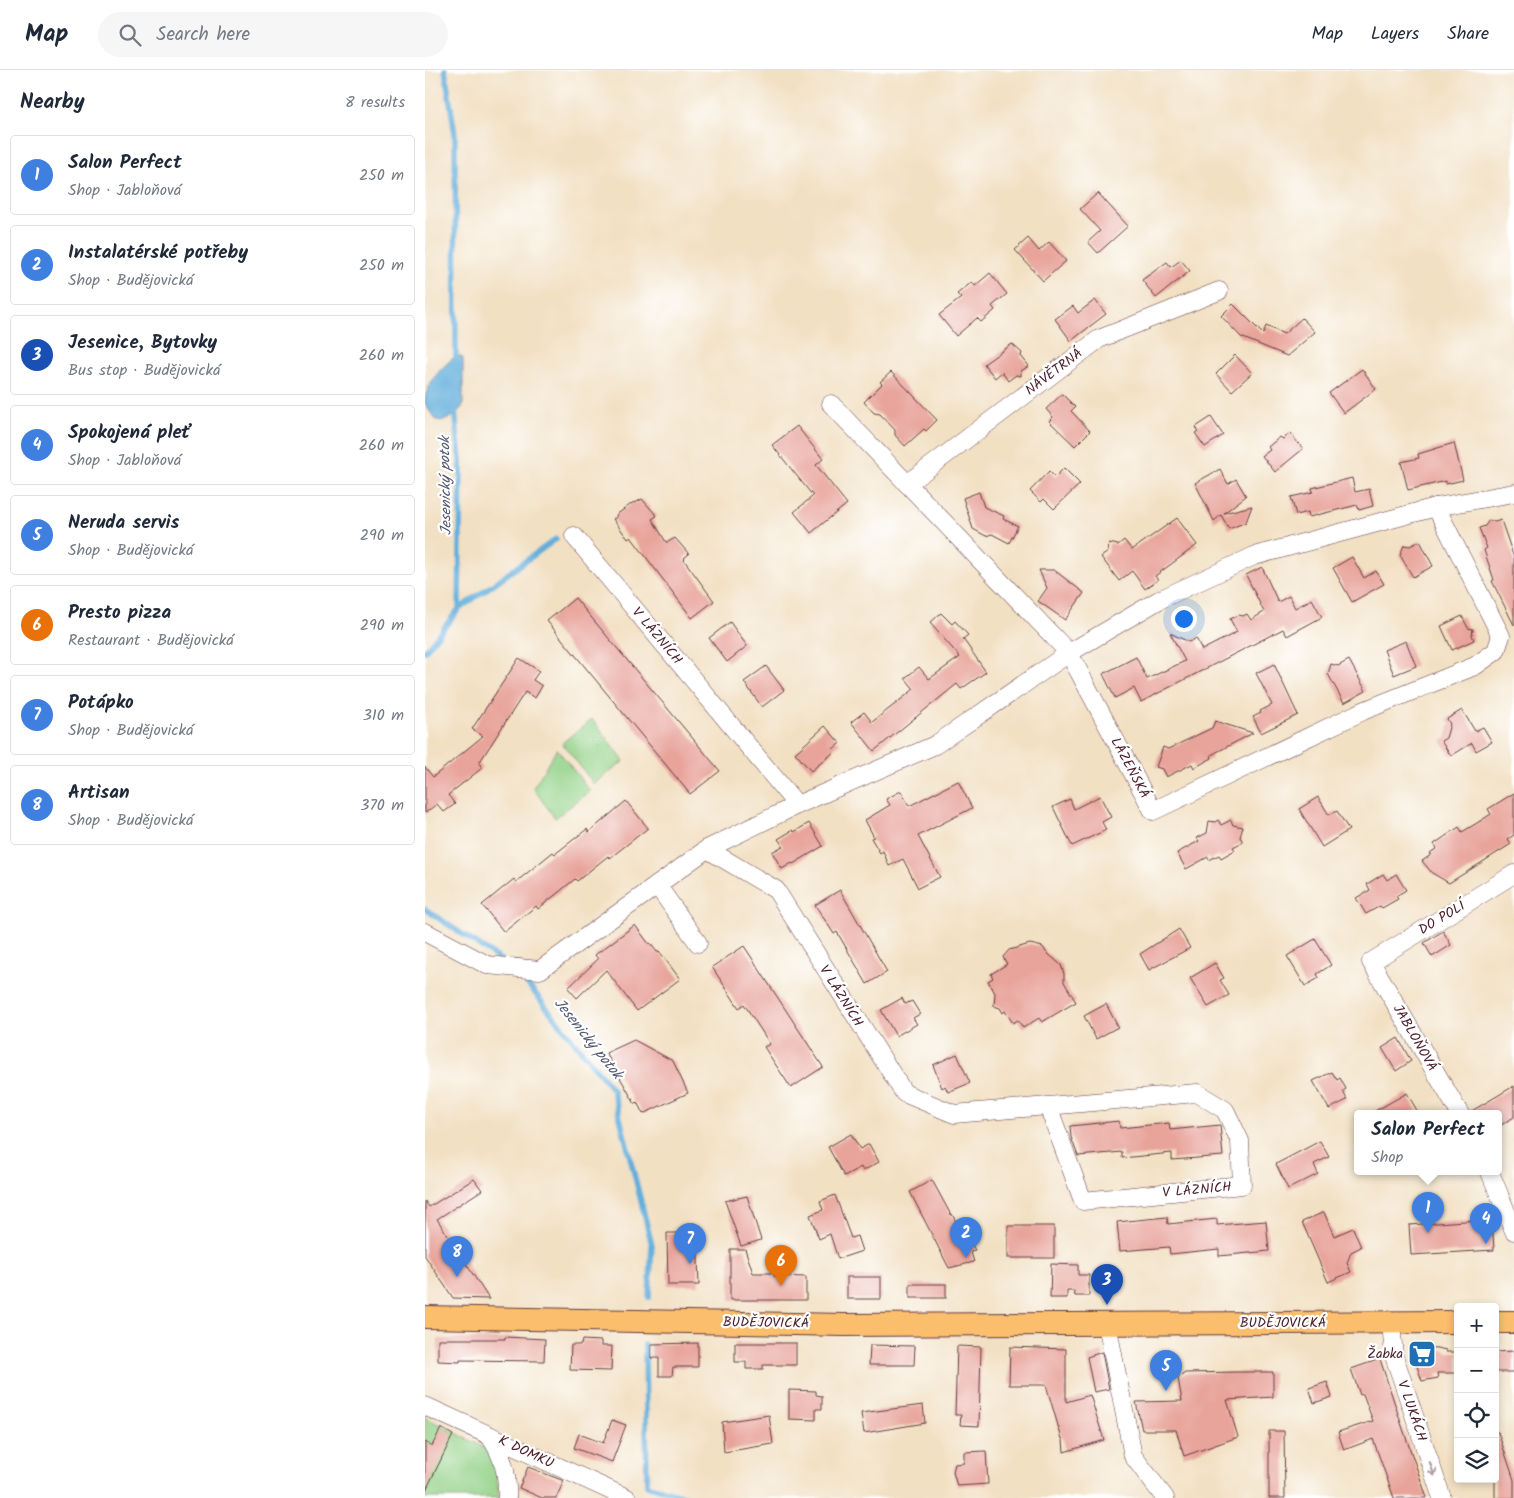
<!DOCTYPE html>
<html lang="en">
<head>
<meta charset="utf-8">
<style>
  body { margin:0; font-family:Kalam,sans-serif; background:#f6f6f7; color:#1f2937 }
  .controls { position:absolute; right:15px; bottom:15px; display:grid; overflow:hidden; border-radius:5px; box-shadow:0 2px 8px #0003 }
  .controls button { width:45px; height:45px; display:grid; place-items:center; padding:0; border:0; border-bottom:1px solid #e0e1e3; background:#fff; color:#1f2937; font:25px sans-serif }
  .you { position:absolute; left:758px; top:548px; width:18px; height:18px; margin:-12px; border:4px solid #fff; border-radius:50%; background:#1a73e8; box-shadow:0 0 0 8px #1a73e833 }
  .badge { display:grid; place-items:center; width:32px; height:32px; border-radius:50%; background:#0f766e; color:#fff; font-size:16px; font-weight:700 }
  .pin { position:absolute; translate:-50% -41px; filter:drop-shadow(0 1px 2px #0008) }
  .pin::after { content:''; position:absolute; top:26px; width:18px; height:15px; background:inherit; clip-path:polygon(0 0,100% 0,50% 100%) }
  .popup { position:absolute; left:929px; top:1040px; width:148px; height:65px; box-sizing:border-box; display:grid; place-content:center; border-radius:5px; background:#fff; filter:drop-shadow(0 1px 4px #0005); font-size:16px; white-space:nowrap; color:#747a83 }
  .popup b { font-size:19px; color:#1f2937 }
  .popup::after { content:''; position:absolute; left:50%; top:100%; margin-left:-10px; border:10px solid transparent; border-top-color:#fff }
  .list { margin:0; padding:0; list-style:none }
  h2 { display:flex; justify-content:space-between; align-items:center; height:65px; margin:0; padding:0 20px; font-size:21px }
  h2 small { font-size:16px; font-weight:400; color:#747a83 }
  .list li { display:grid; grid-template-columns:32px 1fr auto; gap:15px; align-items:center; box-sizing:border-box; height:80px; margin:0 10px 10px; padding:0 10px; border:1px solid #e0e1e3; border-radius:5px }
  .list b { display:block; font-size:19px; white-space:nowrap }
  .list p { margin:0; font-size:16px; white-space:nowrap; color:#747a83 }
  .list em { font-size:16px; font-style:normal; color:#747a83 }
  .icon { flex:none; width:28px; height:28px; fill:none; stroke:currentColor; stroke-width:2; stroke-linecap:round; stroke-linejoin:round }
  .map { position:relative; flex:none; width:1089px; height:1428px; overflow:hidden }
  header { display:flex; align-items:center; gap:30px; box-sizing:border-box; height:70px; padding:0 25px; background:#fff; border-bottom:1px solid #e0e1e3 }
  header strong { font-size:24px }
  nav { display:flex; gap:28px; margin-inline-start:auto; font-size:18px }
  .search { width:350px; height:45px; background:#f6f6f7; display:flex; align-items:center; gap:12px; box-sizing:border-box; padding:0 18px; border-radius:28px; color:#747a83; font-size:19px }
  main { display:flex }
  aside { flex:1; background:#fff }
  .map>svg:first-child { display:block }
  .green { fill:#93d187; stroke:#6e7859 }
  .water { fill:#63afdc; stroke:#566784 }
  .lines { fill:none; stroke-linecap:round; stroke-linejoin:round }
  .stream { stroke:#63afdc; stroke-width:5.5 }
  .building { fill:#e8a49b }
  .minor-casing { stroke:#633c42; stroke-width:19 }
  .major-casing { stroke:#633c42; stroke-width:24 }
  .minor { stroke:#fff; stroke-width:18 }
  .major { stroke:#fabe6d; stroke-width:22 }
  .oneway { stroke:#ae9aa0 }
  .labels { text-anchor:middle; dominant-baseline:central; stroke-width:4.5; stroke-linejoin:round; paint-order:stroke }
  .street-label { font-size:14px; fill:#4a1f2b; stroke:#fff }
  .poi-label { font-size:14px; fill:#4a1f2b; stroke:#fff; text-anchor:end }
  .water-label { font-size:15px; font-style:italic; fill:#545972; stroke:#fff }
</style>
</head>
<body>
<header>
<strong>Map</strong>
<div class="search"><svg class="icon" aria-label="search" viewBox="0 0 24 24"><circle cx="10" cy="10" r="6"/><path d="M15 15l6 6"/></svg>Search here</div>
<nav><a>Map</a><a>Layers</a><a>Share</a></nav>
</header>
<main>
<aside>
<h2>Nearby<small>8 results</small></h2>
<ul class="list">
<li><span class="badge" style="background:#3f7fe0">1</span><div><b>Salon Perfect</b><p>Shop · Jabloňová</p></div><em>250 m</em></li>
<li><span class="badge" style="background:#3f7fe0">2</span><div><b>Instalatérské potřeby</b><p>Shop · Budějovická</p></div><em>250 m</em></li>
<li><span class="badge" style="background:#1a4fb4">3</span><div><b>Jesenice, Bytovky</b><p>Bus stop · Budějovická</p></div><em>260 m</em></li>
<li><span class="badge" style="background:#3f7fe0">4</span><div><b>Spokojená pleť</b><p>Shop · Jabloňová</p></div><em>260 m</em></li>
<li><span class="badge" style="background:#3f7fe0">5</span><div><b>Neruda servis</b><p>Shop · Budějovická</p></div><em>290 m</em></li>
<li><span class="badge" style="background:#e8710a">6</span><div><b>Presto pizza</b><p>Restaurant · Budějovická</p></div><em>290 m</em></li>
<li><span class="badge" style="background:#3f7fe0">7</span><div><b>Potápko</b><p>Shop · Budějovická</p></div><em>310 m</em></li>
<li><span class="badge" style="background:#3f7fe0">8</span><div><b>Artisan</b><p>Shop · Budějovická</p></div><em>370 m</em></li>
</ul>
</aside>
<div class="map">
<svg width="1089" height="1428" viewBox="0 0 1089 1428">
  <rect width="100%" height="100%" fill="#fff"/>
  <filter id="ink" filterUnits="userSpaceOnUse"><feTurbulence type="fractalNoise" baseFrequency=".02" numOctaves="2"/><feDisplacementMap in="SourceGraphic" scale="10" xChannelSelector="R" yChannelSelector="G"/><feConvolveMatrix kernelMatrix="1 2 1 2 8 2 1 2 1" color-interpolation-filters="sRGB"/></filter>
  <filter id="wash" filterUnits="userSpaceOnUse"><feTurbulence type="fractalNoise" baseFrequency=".0096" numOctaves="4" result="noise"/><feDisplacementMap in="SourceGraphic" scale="20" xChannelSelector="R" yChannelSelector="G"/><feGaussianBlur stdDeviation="1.12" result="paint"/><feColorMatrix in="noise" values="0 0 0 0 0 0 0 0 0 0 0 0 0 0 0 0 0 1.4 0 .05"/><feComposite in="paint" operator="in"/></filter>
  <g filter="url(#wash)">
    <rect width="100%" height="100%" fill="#f2e0c3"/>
    <!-- green -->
    <g class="green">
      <path d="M167 649 199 691 169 714 137 673Z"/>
      <path d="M132 679 165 721 130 748 108 718Z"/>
      <path d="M0 1347 62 1379 71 1398 74 1428H0Z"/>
    </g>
    <!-- water -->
    <path class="water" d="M32 285 38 288V336C30 345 23 353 11 350 8 345 2 339 0 333 0 313 19 295 32 285Z"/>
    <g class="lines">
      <!-- stream -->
      <g class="stream">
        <path d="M20 0 30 64 31 292"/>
        <path d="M34 539 131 469"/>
        <path d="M0 581 34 539 36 399 30 339"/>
        <path d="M0 839 77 891"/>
        <path d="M93 902 188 1020 227 1175 224 1227"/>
        <path d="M220 1275 222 1415 265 1428"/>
      </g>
    </g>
    <g id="blocks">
      <!-- building -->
      <g class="building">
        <path d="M673 123 703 156 673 183 663 172 675 161 655 139Z"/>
        <path d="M603 168 614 181 624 172 641 191 618 211 590 180Z"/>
        <path d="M756 190 765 201 731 228 717 210 742 192 746 197Z"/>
        <path d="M565 203 582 224 567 236 570 240 556 252 552 248 531 266 514 245 536 228 532 224 547 212 550 216Z"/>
        <path d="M670 230 681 244 646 271 630 249 648 236 653 243Z"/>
        <path d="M808 234 838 264 841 256 859 264 877 248 890 262 862 286 816 267 796 246Z"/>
        <path d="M587 274 597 283 596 286 604 296 596 301V306L591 305 583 311 577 302 570 308 559 294Z"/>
        <path d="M810 285 827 303 807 321 791 304Z"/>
        <path d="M937 299 951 319 919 343 904 323Z"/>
        <path d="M466 302 512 350 501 361 499 359 480 376 470 365V360L455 344 449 343 439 332 457 314 455 312Z"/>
        <path d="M637 324 650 337 646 341 665 361 650 376 624 351 628 347 621 339Z"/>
        <path d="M786 347 798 365 780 377 770 363 773 361 771 357Z"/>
        <path d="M372 356 398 389 391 395 422 434 386 463 369 442 388 426 347 375Z"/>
        <path d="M865 363 878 379 850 402 837 386 845 380 843 377 855 367 858 369Z"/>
        <path d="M1029 373 1038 410 1021 414V411L983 420 976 392 994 388 993 384Z"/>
        <path d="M639 398 655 414 629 439 619 429 616 432 605 421 624 401 630 407Z"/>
        <path d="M795 399 803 414 811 409 821 426 799 443 827 436 821 452 804 459 796 445 789 451 770 413Z"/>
        <path d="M927 408 930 422 944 419 948 436 934 440 932 435 884 447 883 442 871 445 866 427 888 422 887 418Z"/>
        <path d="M554 422 559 437 579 446 578 449 593 456 584 473 567 464 561 466 548 459 538 428Z"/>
        <path d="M217 429 232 446 227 449 241 472H243L250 468 264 484 259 488 260 489 259 490 289 531 267 548 206 467 203 469 188 449 192 447 191 445 209 432 210 433Z"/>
        <path d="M752 448 772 475 730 506 733 510 720 519 707 501 694 511 676 487 683 482 684 473 693 475 699 470 707 480Z"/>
        <path d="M1064 450 1070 452 1076 450 1089 488V555L1067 511 1069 510 1059 480 1062 478 1054 458 1060 456Z"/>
        <path d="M995 471 1008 496 988 507 975 485 979 475 985 476Z"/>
        <path d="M927 487 939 508 951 501 959 514 927 532 908 498Z"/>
        <path d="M837 497 853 532 864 526 870 538 887 529 897 547 862 566 858 559 716 632 709 618 690 628 678 604 711 587 722 609 760 591 745 563 764 572 771 568 777 580 812 562 805 549 814 545 818 546 822 544 826 550 839 542 821 505Z"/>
        <path d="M614 500H629L659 523 640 550 613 531 622 518Z"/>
        <path d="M150 528 295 701 265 724 122 551Z"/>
        <path d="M516 543 527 554 530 551 543 565 538 569 561 602 536 619 532 614 449 681 426 652 439 642 447 652 469 635 489 619 480 608 494 597 504 609 535 587 505 553Z"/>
        <path d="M1037 546 1043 558 1048 559 1047 565 1049 570 1027 580 1016 556Z"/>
        <path d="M305 552 322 576 302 592 284 568Z"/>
        <path d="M981 571 991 596 969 605 959 580Z"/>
        <path d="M94 588 114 601 108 610 117 616 110 628 100 622 54 693 57 698 23 725 30 734 19 742 12 734 0 743V697L8 707 58 666 47 659Z"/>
        <path d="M924 590 941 621 919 633 903 604 906 594 913 596Z"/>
        <path d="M849 594 873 645 836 663 828 647 836 643 835 641 847 635 831 603Z"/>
        <path d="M341 596 359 620 337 637 319 612Z"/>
        <path d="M1037 640 1050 661 1058 657 1067 672 1051 681 1047 673 1026 686 1016 671 1021 668 1025 654 1022 649Z"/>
        <path d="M790 651 828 663 786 685 787 688 769 698 767 694 741 707 737 699 731 697 738 677 743 679 787 658Z"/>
        <path d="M400 656 415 673 407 680 409 682 386 701 370 683Z"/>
        <path d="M533 711 547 738 493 766 515 807 493 818 478 789 464 796 458 781 455 783 446 768 449 767 440 750 465 735 461 729 476 721 484 736Z"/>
        <path d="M1089 723V765L1083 769 1086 774 1024 813 1007 803 997 791 1006 785 1005 783 1012 778 1009 774 1034 757 1037 762 1052 753 1066 744 1063 739Z"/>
        <path d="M675 726 686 747 677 752 681 760 647 776 628 737 645 729 649 739Z"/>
        <path d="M893 727 904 745 912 741 924 760 897 777 874 739Z"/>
        <path d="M201 731 223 758 185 788 183 786 152 811 150 809 113 839 111 836 79 862 57 835 89 809 91 812 128 782 130 784 162 759 164 762Z"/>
        <path d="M793 750 796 755 806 750 808 755 818 757 815 767 818 772 808 777 810 780 796 788 794 785 784 790 783 787 761 799 752 783 774 771 772 768 782 763 784 751 790 752Z"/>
        <path d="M384 753 398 776 368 794 367 793 357 799 347 782 358 776 353 769 368 760 369 762Z"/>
        <path d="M958 804 962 810 971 804 981 820 971 826 973 829 957 838 955 836 941 844 931 828 945 820 942 814Z"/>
        <path d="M415 820 462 902 442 914 412 862 409 864 390 835Z"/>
        <path d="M210 855 224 874 225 873 232 882 234 881 255 909 212 941 181 900 152 928 143 918 173 889 170 885Z"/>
        <path d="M754 859 765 878 724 900 715 884Z"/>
        <path d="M1018 861 1026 875 1007 887 999 873Z"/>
        <path d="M890 869 906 895 892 904 894 908 880 916 862 886Z"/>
        <path d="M605 874 618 877 621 882 636 895 639 904V912L651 932 617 952 614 948 598 958 593 950 588 953 580 941 578 943 575 938 569 936 570 923 563 911 568 908 566 904 582 894 578 887 584 880Z"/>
        <path d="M319 876 398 997 366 1018 339 977 345 974 319 934 314 938 287 897Z"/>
        <path d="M790 893 799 908 795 910 804 925 783 937 765 908Z"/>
        <path d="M477 928 480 934 487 931 495 944 488 948 492 954 471 966 456 940Z"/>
        <path d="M681 934 693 957 671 969 659 946Z"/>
        <path d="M973 968 986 991 971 1001 957 978Z"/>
        <path d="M209 970 248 991 263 1023 218 1044 212 1032 210 1034 181 983Z"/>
        <path d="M532 984 545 1013 523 1022 520 1016 517 1018 508 995Z"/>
        <path d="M907 1002 912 1010 915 1008 921 1019 918 1021 922 1030 904 1039 888 1011Z"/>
        <path d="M1089 1016V1047L1073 1057V1044H1046L1045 1042Z"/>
        <path d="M982 1023 994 1044H945Z"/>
        <path d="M694 1051 695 1058 744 1053 745 1060 795 1055 798 1086 747 1090V1083L697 1088V1082L653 1086 646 1067 645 1056Z"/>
        <path d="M426 1064 435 1079 444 1074 454 1092 438 1101 436 1097 419 1106 403 1077Z"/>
        <path d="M895 1071 904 1087 889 1094 893 1104 863 1119 851 1094Z"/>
        <path d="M49 1109 57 1120 12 1149 64 1229 28 1228 0 1186V1131L4 1137Z"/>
        <path d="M507 1110 526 1145 527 1144 538 1165 540 1164 550 1180 546 1182 549 1192 524 1198 485 1122Z"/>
        <path d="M410 1125 426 1168 432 1166 437 1181 413 1189 405 1164 394 1169 385 1145 398 1140 395 1131Z"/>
        <path d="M322 1126 336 1170 316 1176 300 1131Z"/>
        <path d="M899 1142 909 1166 928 1158 936 1177 926 1182 922 1193 926 1202 903 1212 877 1152Z"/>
        <path d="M742 1147 743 1154 792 1149V1155L841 1151 844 1181 794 1186V1179L745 1184 744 1177 695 1181 692 1152Z"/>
        <path d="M1067 1149 1069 1180 986 1185 984 1155Z"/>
        <rect x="583" y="1156" width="46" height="32"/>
        <path d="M242 1163H272L274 1215H243Z"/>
        <path d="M305 1179H320L328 1203H349V1206L381 1207V1230H305Z"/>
        <path d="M626 1194 653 1195V1205H664V1226H650L649 1221H642V1228H625Z"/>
        <rect x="422" y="1207" width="34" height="22"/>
        <rect x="485" y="1214" width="36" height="14"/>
        <path d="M80 1267 120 1269 119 1291 35 1290V1292L13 1291V1269H80Z"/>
        <path d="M157 1270 176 1271V1276H187L186 1301 145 1300 146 1275H156Z"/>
        <path d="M273 1273V1297H248L247 1306H234V1288H226V1274Z"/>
        <path d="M310 1273H371V1295H338V1299H321V1292H310Z"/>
        <path d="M445 1275 490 1276 489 1295H444Z"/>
        <path d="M532 1276 556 1277 554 1356 535 1355 536 1345H530Z"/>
        <path d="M585 1277 641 1279V1332L665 1325 679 1370 639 1382 638 1369H637L621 1315H584Z"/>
        <path d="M997 1277 1012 1278 1021 1280V1282H1033V1303H1012L1013 1308 997 1311 989 1287Z"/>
        <path d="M1089 1281V1302H1070V1282Z"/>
        <path d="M677 1282 684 1319 669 1322 662 1287Z"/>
        <path d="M955 1289 978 1359 1002 1428H969L948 1369 919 1380 913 1362 948 1351 938 1324 935 1325 926 1299Z"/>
        <path d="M813 1302H848V1327L802 1330 813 1367 759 1386 751 1360H717L711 1332 757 1331 753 1308 760 1303Z"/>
        <path d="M902 1312 907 1327 889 1333 884 1318Z"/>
        <path d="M364 1320 391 1321V1325L397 1326V1339H391V1350L364 1349Z"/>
        <path d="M498 1335 500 1353 439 1363 436 1343Z"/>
        <path d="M344 1345 348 1374 299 1382 297 1352Z"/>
        <path d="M187 1350 201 1355 187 1392 149 1378 154 1364 178 1373Z"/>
        <path d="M16 1358 28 1365 0 1422V1372L7 1376Z"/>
        <path d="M844 1361H859L860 1428H844Z"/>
        <path d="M1070 1362H1073L1089 1410V1428H1070Z"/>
        <path d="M561 1381 563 1414 532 1416 528 1402 530 1394 539 1393V1382Z"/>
        <path d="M103 1397 139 1411 131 1428H117L94 1418Z"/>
      </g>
    </g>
  </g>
  <g filter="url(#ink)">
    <use href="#blocks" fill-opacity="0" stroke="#633c42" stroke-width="1"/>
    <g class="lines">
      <defs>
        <g id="minor">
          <path d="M406 334 644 583 728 741 938 641 1050 596 1071 581 1076 566 1011 437"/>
          <path d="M482 414 674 269 794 221"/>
          <path d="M149 466 372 735"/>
          <path d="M282 779 351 820 479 1023 529 1044 772 1023 800 1040 815 1071 817 1115 658 1131 623 1036"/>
          <path d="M232 815 273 873"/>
          <path d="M0 862 62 895 115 900 282 779 372 735 510 675 644 583 734 530 829 486 1011 437 1089 423"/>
          <path d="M1035 1044 946 892 1089 804"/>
          <path d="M1065 1102 1089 1161"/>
          <path d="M966 1252 969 1286 1017 1428"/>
          <path d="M682 1254 708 1386 740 1428"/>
          <path d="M0 1336 202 1428"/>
          <path d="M64 1365C78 1385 83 1404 82 1428"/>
        </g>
        <g id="major">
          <path d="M0 1247 419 1255 1033 1252"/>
          <path d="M1070 1252H1089"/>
        </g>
      </defs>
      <!-- minor casing -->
      <use href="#minor" class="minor-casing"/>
      <!-- major casing -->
      <use href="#major" class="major-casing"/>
      <!-- minor -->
      <use href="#minor" class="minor"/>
      <!-- major -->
      <use href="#major" class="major"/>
    </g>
    <!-- one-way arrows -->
    <defs><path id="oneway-shaft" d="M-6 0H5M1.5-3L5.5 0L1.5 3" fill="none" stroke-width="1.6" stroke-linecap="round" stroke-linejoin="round" transform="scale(1.25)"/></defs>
    <use class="oneway" href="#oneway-shaft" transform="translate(1007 1399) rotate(71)"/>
  </g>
  <!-- icons -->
  <defs>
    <symbol id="supermarket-square" viewBox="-11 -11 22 22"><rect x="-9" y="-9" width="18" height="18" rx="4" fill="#1f6fb2" stroke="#fff"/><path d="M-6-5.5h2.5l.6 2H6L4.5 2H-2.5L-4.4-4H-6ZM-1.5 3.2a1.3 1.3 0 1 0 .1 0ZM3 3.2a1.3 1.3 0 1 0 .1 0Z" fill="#fff"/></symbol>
  </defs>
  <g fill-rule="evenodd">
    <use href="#supermarket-square" x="981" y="1268" width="32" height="32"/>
  </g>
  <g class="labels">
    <!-- street labels -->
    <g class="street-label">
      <text transform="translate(629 302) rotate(-37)">NÁVĚTRNÁ</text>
      <text transform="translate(232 566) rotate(50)">V LÁZNÍCH</text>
      <text transform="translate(705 698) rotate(62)">LÁZEŇSKÁ</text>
      <text transform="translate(1017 848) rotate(-31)">DO POLÍ</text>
      <text transform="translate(416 926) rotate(58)">V LÁZNÍCH</text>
      <text transform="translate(990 968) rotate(60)">JABLOŇOVÁ</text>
      <text transform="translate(772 1120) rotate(-5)">V LÁZNÍCH</text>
      <text transform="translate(341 1253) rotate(1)">BUDĚJOVICKÁ</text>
      <text x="858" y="1253">BUDĚJOVICKÁ</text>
      <text transform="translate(987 1341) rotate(71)">V LUKÁCH</text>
      <text transform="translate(101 1382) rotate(25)">K DOMKU</text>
    </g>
    <!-- poi labels -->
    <g class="poi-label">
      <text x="978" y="1284">Žabka</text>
    </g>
    <!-- water labels -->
    <g class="water-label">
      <text transform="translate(21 416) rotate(-91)">Jesenický potok</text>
      <text transform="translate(163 969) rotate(51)">Jesenický potok</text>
    </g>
  </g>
</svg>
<div class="controls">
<button>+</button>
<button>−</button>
<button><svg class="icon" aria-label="locate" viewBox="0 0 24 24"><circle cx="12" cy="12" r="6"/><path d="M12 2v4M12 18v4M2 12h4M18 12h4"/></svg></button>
<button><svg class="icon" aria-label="layers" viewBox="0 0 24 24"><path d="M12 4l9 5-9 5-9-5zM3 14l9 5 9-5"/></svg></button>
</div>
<div class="you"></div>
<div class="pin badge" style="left:1003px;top:1163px;background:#3f7fe0">1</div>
<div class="popup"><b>Salon Perfect</b>Shop</div>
<div class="pin badge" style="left:541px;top:1188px;background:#3f7fe0">2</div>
<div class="pin badge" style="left:682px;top:1235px;background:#1a4fb4">3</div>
<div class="pin badge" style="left:1061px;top:1174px;background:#3f7fe0">4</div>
<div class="pin badge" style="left:741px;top:1321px;background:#3f7fe0">5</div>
<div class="pin badge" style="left:356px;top:1216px;background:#e8710a">6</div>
<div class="pin badge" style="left:265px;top:1194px;background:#3f7fe0">7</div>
<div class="pin badge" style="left:32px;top:1207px;background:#3f7fe0">8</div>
</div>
</main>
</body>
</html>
